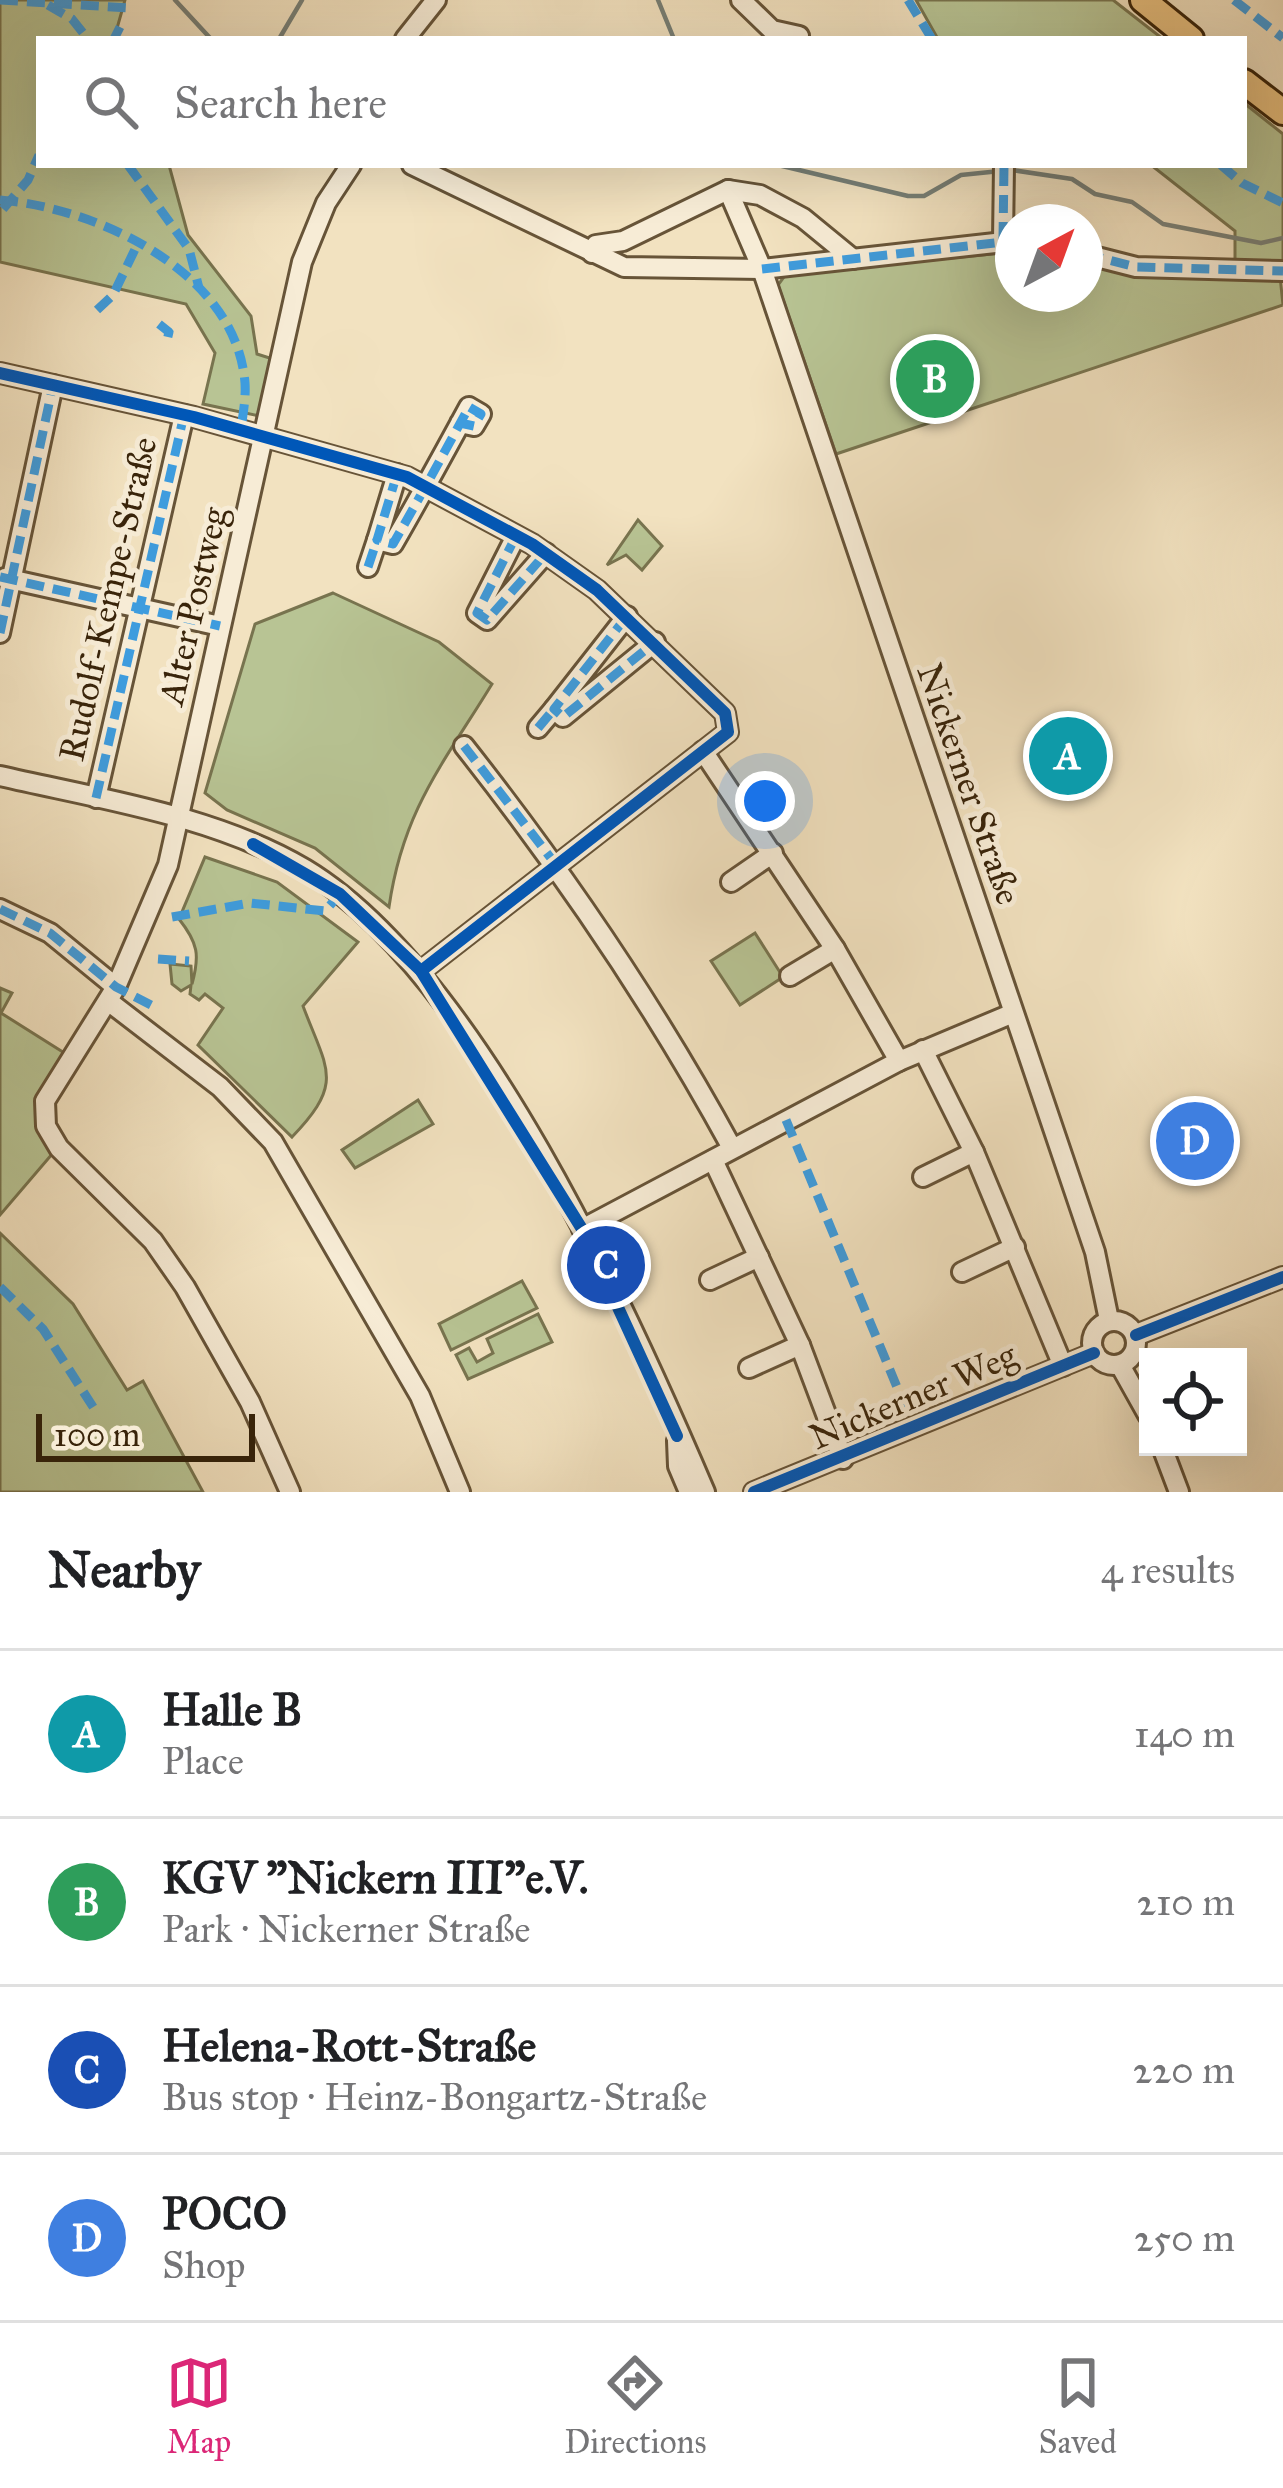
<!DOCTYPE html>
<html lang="en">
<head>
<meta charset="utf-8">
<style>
  body { margin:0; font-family:"IM FELL Great Primer",serif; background:#f6f6f6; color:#202124 }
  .controls { position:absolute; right:36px; bottom:36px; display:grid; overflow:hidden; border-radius:0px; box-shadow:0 12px 48px #0002 }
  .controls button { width:108px; height:108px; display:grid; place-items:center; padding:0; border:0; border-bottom:3px solid #e0e0e0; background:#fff; color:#202124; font:60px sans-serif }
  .compass { position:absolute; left:995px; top:204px; width:108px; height:108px; border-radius:50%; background:#fff; box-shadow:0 12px 48px #0002; rotate:41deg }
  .scale { position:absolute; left:36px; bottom:30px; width:219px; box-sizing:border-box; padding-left:12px; border:6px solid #39240a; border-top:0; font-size:33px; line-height:42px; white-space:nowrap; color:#39240a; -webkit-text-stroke:9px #f7ecd6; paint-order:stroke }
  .you { position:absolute; left:765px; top:801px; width:42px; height:42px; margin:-30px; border:9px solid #fff; border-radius:50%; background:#1a73e8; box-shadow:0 0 0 18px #1a73e833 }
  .badge { display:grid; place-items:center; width:78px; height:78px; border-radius:50%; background:#db2777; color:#fff; font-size:39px; font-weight:700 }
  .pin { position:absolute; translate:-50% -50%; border:6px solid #fff; box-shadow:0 3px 12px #0006 }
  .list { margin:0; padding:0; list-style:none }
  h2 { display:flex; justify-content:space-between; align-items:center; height:156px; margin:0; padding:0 48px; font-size:51px }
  h2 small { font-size:39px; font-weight:400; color:#757577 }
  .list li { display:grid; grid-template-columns:78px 1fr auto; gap:36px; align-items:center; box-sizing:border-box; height:168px; padding:0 48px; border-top:3px solid #e0e0e0 }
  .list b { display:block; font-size:45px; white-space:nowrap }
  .list p { margin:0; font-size:39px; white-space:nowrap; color:#757577 }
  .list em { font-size:39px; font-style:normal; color:#757577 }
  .icon { flex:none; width:66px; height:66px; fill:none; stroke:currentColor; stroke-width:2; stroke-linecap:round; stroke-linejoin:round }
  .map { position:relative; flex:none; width:1283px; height:1492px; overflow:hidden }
  .search { position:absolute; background:#fff; box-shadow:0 12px 48px #0002; left:36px; right:36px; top:36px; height:132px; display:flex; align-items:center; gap:30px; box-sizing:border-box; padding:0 42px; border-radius:0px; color:#757577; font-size:45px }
  .sheet { height:828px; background:#fff }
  nav { display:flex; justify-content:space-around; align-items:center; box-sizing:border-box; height:168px; border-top:3px solid #e0e0e0; background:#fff; font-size:33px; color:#757577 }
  nav a { display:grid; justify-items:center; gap:6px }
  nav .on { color:#db2777 }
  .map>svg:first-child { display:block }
  .green { fill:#b8c494; stroke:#78744f; stroke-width:3 }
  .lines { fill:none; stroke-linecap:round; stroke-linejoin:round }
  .stream { stroke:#777f76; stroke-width:4.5 }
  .minor-casing { stroke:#675438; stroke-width:24 }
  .major-casing { stroke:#39240a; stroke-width:30 }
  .minor { stroke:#f7ecd6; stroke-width:18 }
  .major { stroke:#e9c180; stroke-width:24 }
  .quiet { stroke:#3e9cde; stroke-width:9; stroke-dasharray:18 9; stroke-linecap:butt }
  .cycleway-casing { stroke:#f7ecd6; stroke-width:20 }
  .cycleway { stroke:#0057b8; stroke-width:12 }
  .labels { text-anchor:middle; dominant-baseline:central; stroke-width:10; stroke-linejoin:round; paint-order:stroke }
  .street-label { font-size:36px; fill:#39240a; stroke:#f7ecd6 }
</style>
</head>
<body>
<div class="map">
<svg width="1283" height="1492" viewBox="0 0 1283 1492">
  <rect width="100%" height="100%" fill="#f2e2c0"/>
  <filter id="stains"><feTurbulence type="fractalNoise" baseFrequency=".00167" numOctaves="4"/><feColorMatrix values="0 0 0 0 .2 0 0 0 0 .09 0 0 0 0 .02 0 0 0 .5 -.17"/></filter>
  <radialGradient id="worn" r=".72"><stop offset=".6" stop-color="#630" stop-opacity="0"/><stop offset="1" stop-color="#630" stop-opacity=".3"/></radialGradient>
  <!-- green -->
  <g class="green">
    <path d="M0 0H125L114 39H39V165H169L188 235 251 316 257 354 276 360 264 417 203 404 215 353 186 304 0 262Z"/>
    <path d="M916 0H1113L1163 39H938Z"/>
    <path d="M1244 103 1283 134V261L1235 265V231L1151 165H1244Z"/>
    <path d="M1013 252V294H1085V260L1280 276 1283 305 836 454 778 285 786 274Z"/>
    <path d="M638 520 662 546 642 570 626 555 607 565Z"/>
    <path d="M333 593 439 642 492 684C443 764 403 810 389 907L315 848 227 810 205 793 255 624Z"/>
    <path d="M205 857 277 882 358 942 303 1006C327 1070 345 1082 292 1137L198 1045 223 1008 205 994 199 1000 190 994 191 985 181 991 172 984 170 964 191 966 192 984C200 955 198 943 179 919Z"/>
    <path d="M755 933 783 977 740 1005 711 961Z"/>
    <path d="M0 988 12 993 1 1013 66 1054C46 1088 22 1117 53 1153L0 1215Z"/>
    <path d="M418 1100 433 1124 355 1168 342 1150Z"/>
    <path d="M0 1233 73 1304 127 1390 143 1381 203 1492H0Z"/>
    <path d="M522 1281 537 1308 451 1350 439 1324Z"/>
    <path d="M538 1314 552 1342 468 1379 456 1355 469 1348 477 1362 493 1353 487 1339Z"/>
  </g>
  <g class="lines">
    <!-- stream -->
    <g class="stream">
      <path d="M175 0 211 39"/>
      <path d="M658 0 674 39"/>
      <path d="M279 39 302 0"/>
      <path d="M778 165 908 196H924L961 175 1000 171"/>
      <path d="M1012 170 1072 179 1095 194 1132 202 1163 224 1261 243 1283 238"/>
    </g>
    <defs>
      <g id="minor">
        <path d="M741 0 772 30 799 36"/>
        <path d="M405 39 436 0"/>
        <path d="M412 165 624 267 762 269 1013 241"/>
        <path d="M728 190 762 269 1095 1252 1109 1320"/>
        <path d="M1003 240 1004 165"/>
        <path d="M592 253 596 245 623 241 728 190 760 195 803 218 853 259"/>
        <path d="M1085 254 1136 267 1283 271"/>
        <path d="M0 373 194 417 407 477 532 544 597 590 725 713 728 732 421 971"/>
        <path d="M397 474 377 540 393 544C419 499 444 453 469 407L481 414 474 426 460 423"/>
        <path d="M516 536 477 613 487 620 546 553"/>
        <path d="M368 567 377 540"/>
        <path d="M5 578 220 626"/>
        <path d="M627 616 554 709 563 717 655 642"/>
        <path d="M0 633 53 385"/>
        <path d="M538 728 554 709"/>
        <path d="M464 746C565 874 654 1005 732 1148"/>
        <path d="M703 751 835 949 899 1061"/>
        <path d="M0 776C100 799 216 816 305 869 476 972 627 1309 705 1492"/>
        <path d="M96 798 184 415"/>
        <path d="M731 882 773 853"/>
        <path d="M0 909 50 933 116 987"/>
        <path d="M790 976 835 949"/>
        <path d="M108 1001 220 1087 273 1142 420 1396 460 1492"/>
        <path d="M923 1050 974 1152 1063 1366"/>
        <path d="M713 1160 800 1345 843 1459"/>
        <path d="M923 1177 974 1152"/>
        <path d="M582 1229 899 1061 1011 1014"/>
        <path d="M962 1272 1015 1247"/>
        <path d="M710 1280 759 1257"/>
        <circle cx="1114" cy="1343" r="22"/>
        <path d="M1136 1335 1283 1277"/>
        <path d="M1120 1365 1148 1415"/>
        <path d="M749 1368 800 1345"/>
        <path d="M677 1441 678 1466 689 1492"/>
        <path d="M1162 1447 1179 1492"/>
        <path d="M290 1492 250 1402 185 1287 153 1241 59 1148 46 1126 45 1101 116 987 168 865 302 262 326 203 351 165"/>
        <path d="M754 1492 1094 1353"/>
      </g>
      <g id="major">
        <path d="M1143 0 1191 39"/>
        <path d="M1244 82 1283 112"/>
      </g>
    </defs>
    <!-- minor casing -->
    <use href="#minor" class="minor-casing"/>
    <!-- major casing -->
    <use href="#major" class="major-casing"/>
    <!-- minor -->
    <use href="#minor" class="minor"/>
    <!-- major -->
    <use href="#major" class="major"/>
    <!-- quiet -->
    <g class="quiet">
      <path d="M0 0 129 8"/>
      <path d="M908 0 932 39"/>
      <path d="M1234 0 1283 38"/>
      <path d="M48 5 72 19 88 39"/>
      <path d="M114 39 120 27"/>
      <path d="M128 165 189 249 199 288"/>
      <path d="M1221 165 1242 183 1283 203"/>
      <path d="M0 200C97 208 236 271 245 383 246 398 243 414 241 429"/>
      <path d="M3 209 28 180 39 155"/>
      <path d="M1003 240 1004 165"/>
      <path d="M1085 254 1136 267 1283 271"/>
      <path d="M762 269 1013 241"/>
      <path d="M97 310 113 295 139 241"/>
      <path d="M159 324 169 332 166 345"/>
      <path d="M397 474 377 540 393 544C419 499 444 453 469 407L481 414 474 426 460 423"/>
      <path d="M516 536 477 613 487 620 546 553"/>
      <path d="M368 567 377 540"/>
      <path d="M0 577 220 626"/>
      <path d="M627 616 554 709 563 717 655 642"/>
      <path d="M0 633 53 385"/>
      <path d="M538 728 554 709"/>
      <path d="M464 746 557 866"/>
      <path d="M96 798 184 415"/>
      <path d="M0 909 50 933 116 987 157 1008"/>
      <path d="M172 917 250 903 325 911 340 894"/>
      <path d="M158 959 189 961"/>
      <path d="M786 1120 914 1428"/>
      <path d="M0 1287 43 1329 95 1410"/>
    </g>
    <defs>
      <g id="cycleway">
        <path d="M0 373 194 417 407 477 532 544 597 590 725 713 728 732 421 971"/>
        <path d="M253 844 340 894 421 971 582 1229 677 1436"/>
        <path d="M1136 1335 1283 1277"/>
        <path d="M754 1492 1094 1353"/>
      </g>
    </defs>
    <!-- cycleway casing -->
    <use href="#cycleway" class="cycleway-casing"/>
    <!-- cycleway -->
    <use href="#cycleway" class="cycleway"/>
  </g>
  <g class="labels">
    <!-- street labels -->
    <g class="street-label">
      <text transform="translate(108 599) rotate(-77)">Rudolf-Kempe-Straße</text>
      <text transform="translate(193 606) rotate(-77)">Alter Postweg</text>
      <text transform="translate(969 784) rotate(71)">Nickerner Straße</text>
      <text transform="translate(913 1396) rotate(-23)">Nickerner Weg</text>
    </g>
  </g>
  <rect width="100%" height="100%" filter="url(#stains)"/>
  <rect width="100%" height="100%" fill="url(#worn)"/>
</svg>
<div class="controls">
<button><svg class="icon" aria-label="locate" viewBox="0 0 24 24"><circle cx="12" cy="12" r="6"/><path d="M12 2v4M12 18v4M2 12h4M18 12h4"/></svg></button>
</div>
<svg class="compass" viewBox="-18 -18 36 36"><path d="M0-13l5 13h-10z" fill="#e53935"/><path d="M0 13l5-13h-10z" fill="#757577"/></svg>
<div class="scale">100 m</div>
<div class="you"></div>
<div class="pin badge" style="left:1068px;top:756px;background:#0f9aa8">A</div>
<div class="pin badge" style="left:935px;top:379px;background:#2e9e5b">B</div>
<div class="pin badge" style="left:606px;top:1265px;background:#1a4fb4">C</div>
<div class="pin badge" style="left:1195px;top:1141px;background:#3f7fe0">D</div>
<div class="search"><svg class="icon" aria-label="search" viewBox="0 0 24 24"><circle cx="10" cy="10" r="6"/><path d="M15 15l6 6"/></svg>Search here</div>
</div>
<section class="sheet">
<h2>Nearby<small>4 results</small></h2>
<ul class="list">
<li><span class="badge" style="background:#0f9aa8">A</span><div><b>Halle B</b><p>Place</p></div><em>140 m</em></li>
<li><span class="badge" style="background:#2e9e5b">B</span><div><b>KGV &quot;Nickern III&quot;e.V.</b><p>Park · Nickerner Straße</p></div><em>210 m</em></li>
<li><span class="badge" style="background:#1a4fb4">C</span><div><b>Helena-Rott-Straße</b><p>Bus stop · Heinz-Bongartz-Straße</p></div><em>220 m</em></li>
<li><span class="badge" style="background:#3f7fe0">D</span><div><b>POCO</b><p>Shop</p></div><em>250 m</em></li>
</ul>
</section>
<nav>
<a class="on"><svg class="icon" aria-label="map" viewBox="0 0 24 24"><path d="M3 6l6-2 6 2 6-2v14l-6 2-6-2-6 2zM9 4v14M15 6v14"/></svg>Map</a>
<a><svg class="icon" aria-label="directions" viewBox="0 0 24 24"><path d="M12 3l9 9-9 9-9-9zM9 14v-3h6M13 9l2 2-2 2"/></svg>Directions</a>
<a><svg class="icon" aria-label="saved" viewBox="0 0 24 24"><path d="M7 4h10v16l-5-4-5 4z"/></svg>Saved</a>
</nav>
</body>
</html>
